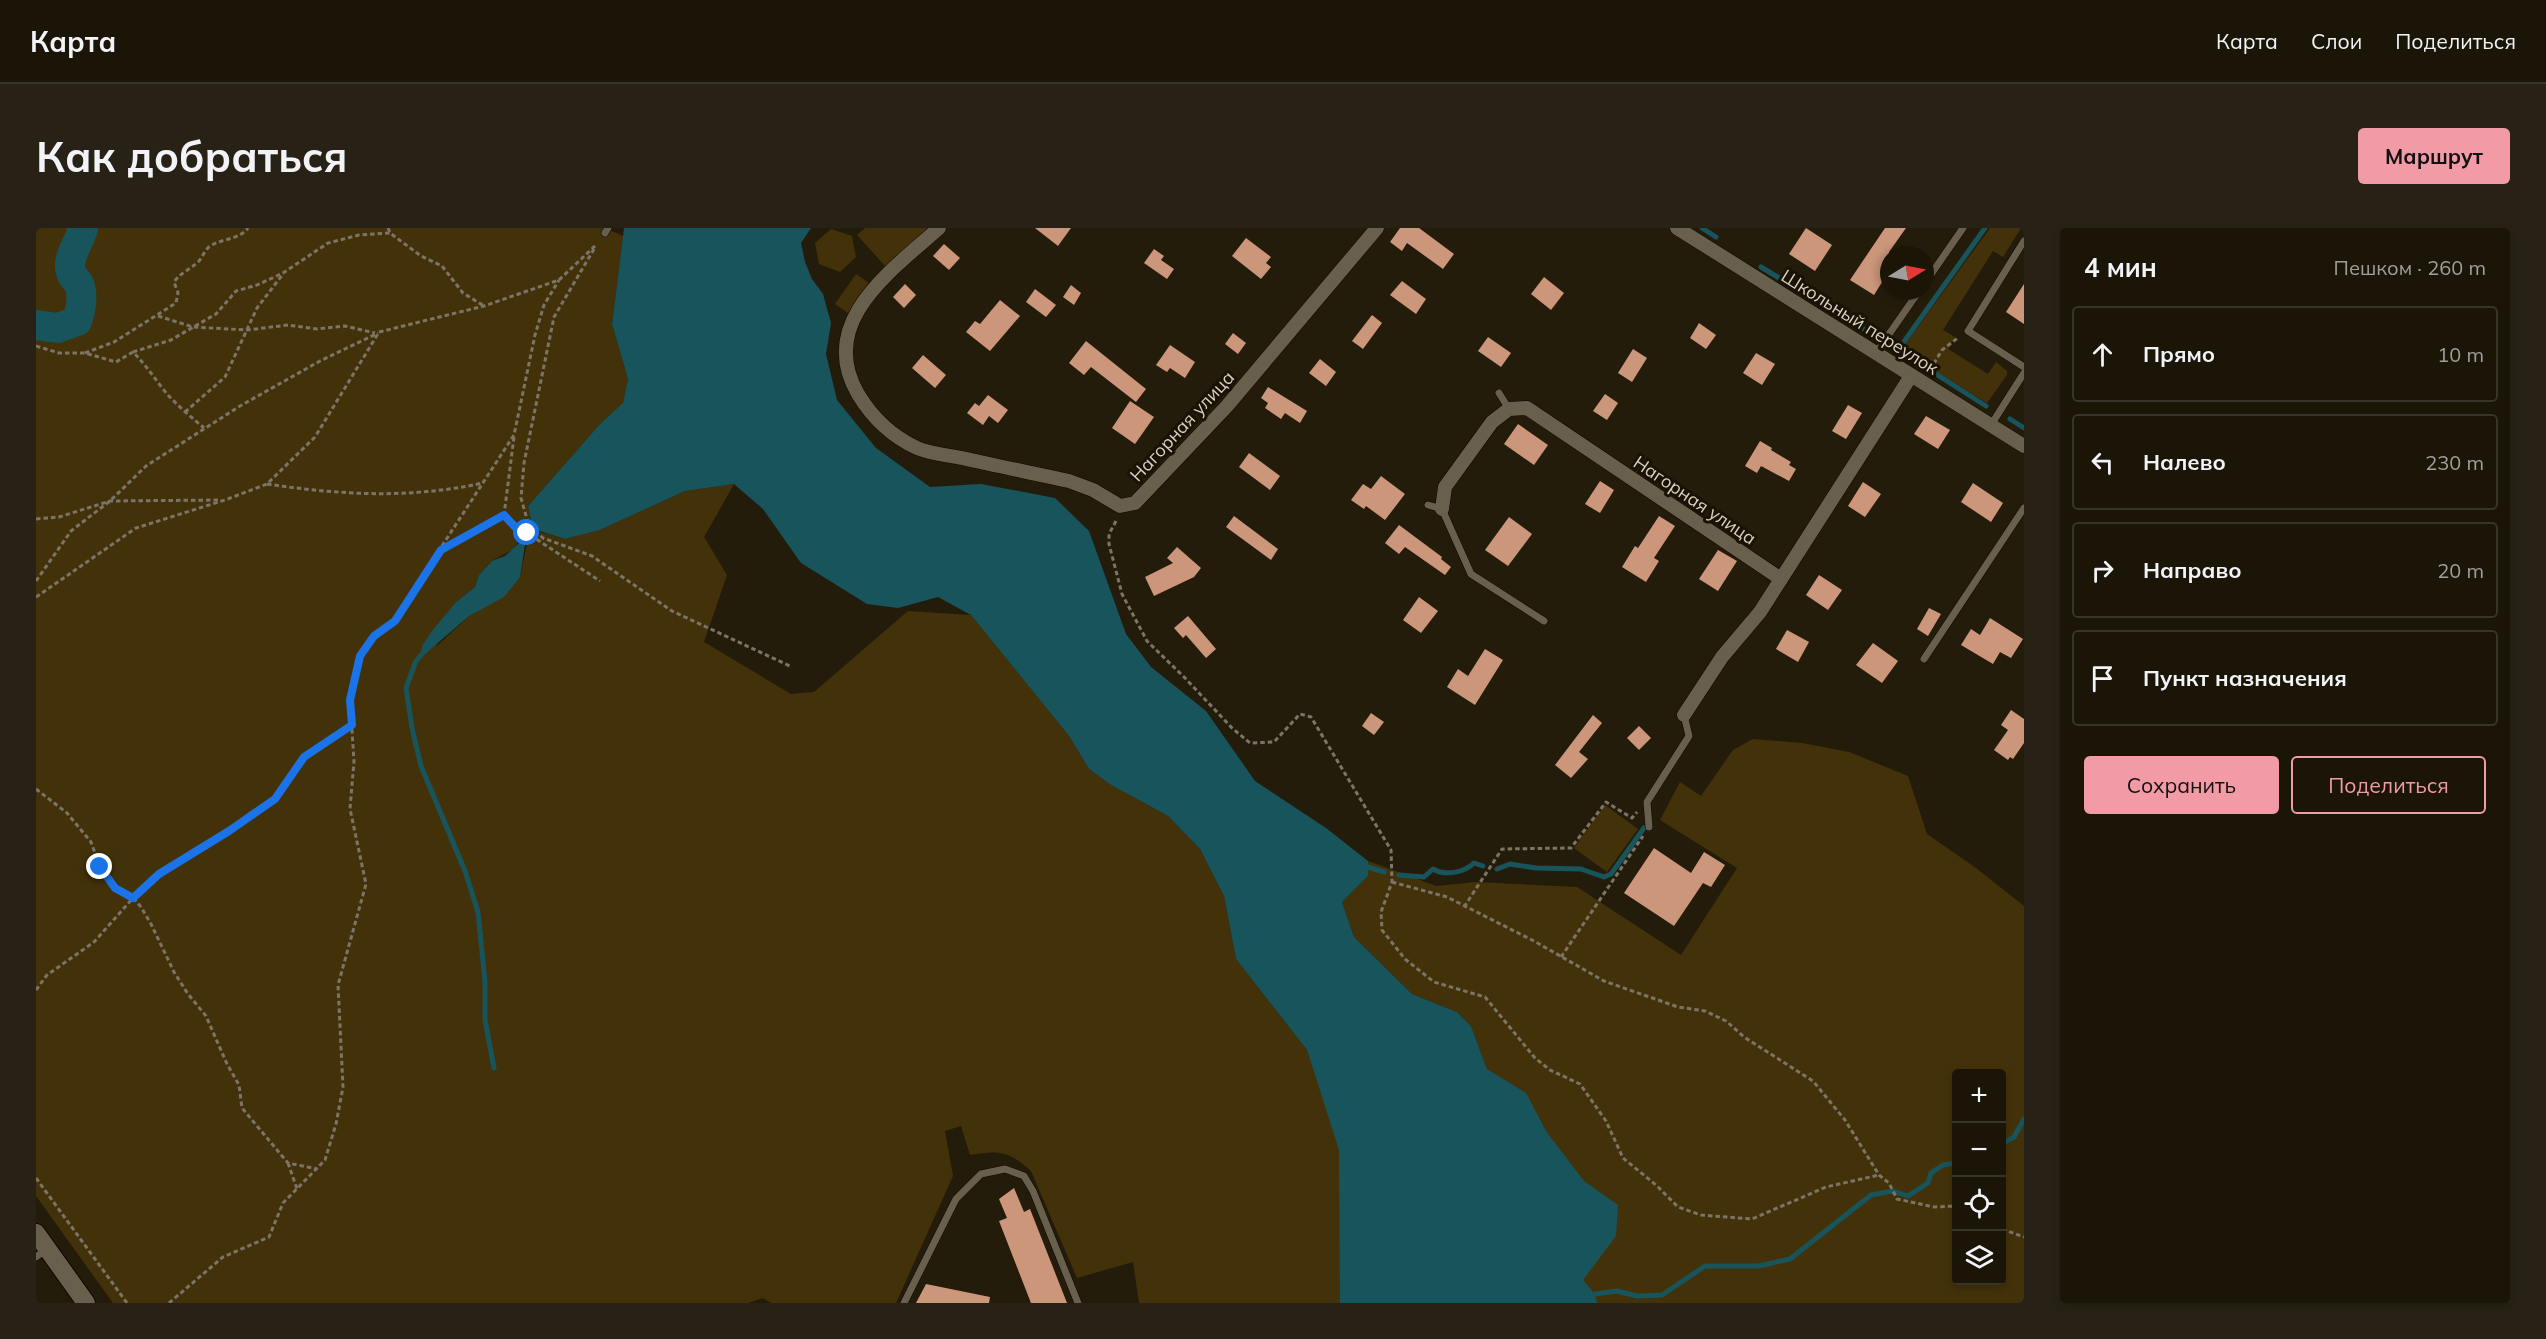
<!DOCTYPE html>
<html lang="ru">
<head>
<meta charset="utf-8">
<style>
  body { margin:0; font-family:Mulish,sans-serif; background:#282216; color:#f1f3f6 }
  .controls { position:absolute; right:18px; bottom:18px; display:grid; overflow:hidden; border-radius:6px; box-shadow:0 3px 9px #0003 }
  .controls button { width:54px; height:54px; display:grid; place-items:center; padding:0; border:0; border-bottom:2px solid #393429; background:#1b1508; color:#f1f3f6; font:30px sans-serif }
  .compass { position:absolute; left:1844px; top:18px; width:54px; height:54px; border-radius:50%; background:#1b1508; box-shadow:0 3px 9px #0003; rotate:80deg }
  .stop { position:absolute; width:18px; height:18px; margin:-14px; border:4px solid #1a73e8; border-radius:50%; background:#fff }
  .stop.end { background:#1a73e8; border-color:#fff; box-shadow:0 2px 6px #0008 }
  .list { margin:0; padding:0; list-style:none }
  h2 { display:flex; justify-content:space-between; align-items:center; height:78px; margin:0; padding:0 24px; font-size:26px }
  h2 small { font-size:20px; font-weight:400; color:#a09f9c }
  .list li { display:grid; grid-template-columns:39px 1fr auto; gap:18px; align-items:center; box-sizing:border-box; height:96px; margin:0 12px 12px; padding:0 12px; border:2px solid #393429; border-radius:6px }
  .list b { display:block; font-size:22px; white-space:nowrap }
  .list em { font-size:20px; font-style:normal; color:#a09f9c }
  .actions { display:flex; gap:12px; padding:18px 24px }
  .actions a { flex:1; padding:14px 0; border:2px solid #f39aa7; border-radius:6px; text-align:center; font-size:21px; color:#f39aa7 }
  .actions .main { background:#f39aa7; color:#111 }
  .icon { flex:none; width:33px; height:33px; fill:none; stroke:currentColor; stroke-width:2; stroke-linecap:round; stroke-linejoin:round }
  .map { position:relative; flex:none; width:1988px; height:1075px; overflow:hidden; border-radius:6px }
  header { display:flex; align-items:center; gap:36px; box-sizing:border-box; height:84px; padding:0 30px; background:#1b1508; border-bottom:2px solid #393429 }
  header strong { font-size:28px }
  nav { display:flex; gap:33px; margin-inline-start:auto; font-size:21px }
  .intro { display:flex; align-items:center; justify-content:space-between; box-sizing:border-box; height:144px; padding:0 36px }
  h1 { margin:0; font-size:42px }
  .button { padding:15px 27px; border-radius:6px; background:#f39aa7; color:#111; font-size:21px; font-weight:700 }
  main { display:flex; gap:36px; padding:0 36px }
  aside { flex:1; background:#1b1508; border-radius:6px; box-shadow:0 3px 9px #0003 }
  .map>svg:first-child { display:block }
  .green { fill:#433209; fill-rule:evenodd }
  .water { fill:#18545c }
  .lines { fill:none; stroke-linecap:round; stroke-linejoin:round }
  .stream { stroke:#18545c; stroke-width:5 }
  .river { stroke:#18545c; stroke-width:30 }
  .building { fill:#cc967a }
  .lane-casing { stroke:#0d0600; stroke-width:8 }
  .street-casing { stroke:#0d0600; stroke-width:15 }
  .secondary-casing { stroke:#0d0600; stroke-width:20 }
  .path { stroke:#7c7567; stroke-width:3; stroke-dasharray:4.5 3; stroke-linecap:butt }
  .lane { stroke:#685f4c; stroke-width:7 }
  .street { stroke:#685f4c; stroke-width:14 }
  .secondary { stroke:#685f4c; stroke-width:18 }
  .route { stroke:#1a73e8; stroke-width:8 }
  .labels { text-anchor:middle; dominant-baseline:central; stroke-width:6; stroke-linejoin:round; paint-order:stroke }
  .street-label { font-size:18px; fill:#d6d1c6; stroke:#1a1303 }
</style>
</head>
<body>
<header>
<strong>Карта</strong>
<nav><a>Карта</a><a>Слои</a><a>Поделиться</a></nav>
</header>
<div class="intro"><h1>Как добраться</h1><a class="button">Маршрут</a></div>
<main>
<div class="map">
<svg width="1988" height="1075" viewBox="0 0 1988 1075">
  <rect width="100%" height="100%" fill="#241c0b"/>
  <!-- green -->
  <g class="green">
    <path d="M0 0H34L25 31 29 57 36 67 38 80 33 88 18 93 0 90Z"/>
    <path d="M54 0H569L587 8 576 96 592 151 587 176 564 196 492 278 496 296 476 322 456 333 443 347 439 359 420 374 400 419 433 388 484 349 491 315 500 303 529 311 564 302 649 263 698 256 668 309 691 347 668 414 755 466 778 464 872 383 935 387 1033 508 1053 541 1075 557 1132 588 1164 621 1188 668 1200 731 1271 822 1304 922 1451 841 1435 798 1421 784 1376 766 1318 709 1306 674 1332 648V633L1400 658 1440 654 1541 659 1645 727 1701 640 1624 592 1644 554 1665 568 1697 522 1717 511 1766 515 1813 524 1872 548 1891 606 1940 640 1988 678V1075H1103L1097 1034 1041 1050 995 943C973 923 963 922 934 927L925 898 909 903 917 948 860 1075H735L727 1070 712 1075H77L0 968V107L19 106 45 97 52 75 50 56 45 50 42 38ZM1920 846H1966V1052H1920Z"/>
    <path d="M829 0H896L851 40 821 7Z"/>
    <path d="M1954 0H1985L1967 29 1957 23 1907 102 1919 109 1912 121 1952 146 1960 134 1971 143V147L1951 175 1865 122Z"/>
    <path d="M795 1 816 8 820 29 804 44 783 36 779 15Z"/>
    <path d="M820 46 833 55 812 85 799 76Z"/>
    <path d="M1569 577 1602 601 1571 644 1538 620Z"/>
  </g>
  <!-- water -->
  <g class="water">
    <path d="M588 0H775L765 15 769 34 776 51 787 66 795 95 790 126 801 172 840 220 894 259 945 256 1019 270 1053 303 1090 406 1115 439 1170 483 1219 553 1290 600 1332 633V648L1306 674 1318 709 1376 766 1421 784 1435 798 1451 841 1490 865 1510 903 1548 953 1582 977 1580 1008 1547 1052 1559 1066 1561 1075H1304L1303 922 1271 822 1200 731 1188 668 1164 621 1132 588 1075 557 1053 541 1033 508 935 387 902 369 862 380 831 376 765 335 727 281 698 256 649 263 564 302 529 311 497 301 492 278 564 196 587 175 592 151 576 96Z"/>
    <path d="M490 310 484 349 468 369 433 388 389 426 385 424 386 418 396 403 420 374 439 359 443 347 456 333 469 328 486 312Z"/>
  </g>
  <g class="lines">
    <!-- stream -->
    <g class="stream">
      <path d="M1666 0 1680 9"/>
      <path d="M1725 39 1841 109"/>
      <path d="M1854 117 1886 137"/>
      <path d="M1862 122 1949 0"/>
      <path d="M1900 146 1950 178"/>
      <path d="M1974 191 1988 200"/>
      <path d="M391 420 380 433 370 460 376 500 385 538 429 643 442 684 449 754V792L458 840"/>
      <path d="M1332 639 1348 644"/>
      <path d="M1461 641 1474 636 1500 640 1545 641 1568 649 1575 646 1608 600"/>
      <path d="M1363 647 1388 649 1397 641C1409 648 1428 645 1438 635L1447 638"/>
      <path d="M1966 916 1978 909 1988 891"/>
      <path d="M1559 1066 1581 1063 1601 1068 1626 1067 1669 1038H1723L1754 1031 1835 967 1857 963 1872 968 1892 955 1895 945 1907 937 1920 935"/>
    </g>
    <!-- river -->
    <path class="river" d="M0 97 22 100 41 93C45 81 48 68 43 56 41 52 36 49 35 44 30 30 44 14 47 0"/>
  </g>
  <!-- building -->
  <g class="building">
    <path d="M999 0H1035L1022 18Z"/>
    <path d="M1364 0H1383L1418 26 1407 41 1371 15 1366 23 1354 14Z"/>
    <path d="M1770 0 1796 17 1779 43 1753 26Z"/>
    <path d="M1849 0H1870L1853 24V43L1838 67 1814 52Z"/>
    <path d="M1210 10 1235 29 1230 35 1235 39 1225 51 1196 28Z"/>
    <path d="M908 16 924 30 913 42 897 28Z"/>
    <path d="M1118 21 1128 28 1125 32 1138 41 1131 51 1108 35Z"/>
    <path d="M1508 49 1528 65 1515 82 1495 66Z"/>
    <path d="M1366 53 1390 71 1380 86 1354 67Z"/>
    <path d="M869 56 880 67 868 80 857 69Z"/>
    <path d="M1988 56V96L1970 84Z"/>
    <path d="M1035 57 1045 65 1038 77 1027 69Z"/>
    <path d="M999 61 1020 77 1010 89 990 74Z"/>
    <path d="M964 72 984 88 954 123 930 104 939 93 944 96Z"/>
    <path d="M1336 87 1346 95 1327 121 1316 113Z"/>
    <path d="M1663 95 1680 107 1670 121 1654 110Z"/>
    <path d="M1197 105 1210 115 1202 126 1189 116Z"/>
    <path d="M1452 109 1475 125 1465 139 1442 123Z"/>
    <path d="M1050 113 1110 161 1100 174 1055 139 1048 147 1033 135Z"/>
    <path d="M1134 117 1159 134 1149 150 1134 140 1131 144 1120 137Z"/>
    <path d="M1597 121 1611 130 1596 154 1582 145Z"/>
    <path d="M1720 125 1739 136 1726 157 1707 145Z"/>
    <path d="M887 127 910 147 899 160 876 140Z"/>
    <path d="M1284 131 1300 144 1290 158 1273 145Z"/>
    <path d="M1232 159 1271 183 1264 195 1249 185 1245 191 1229 180 1232 175 1225 170Z"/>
    <path d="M1569 166 1582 175 1571 192 1557 183Z"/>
    <path d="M952 167 972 182 962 195 953 188 947 197 931 185 939 175 943 178Z"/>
    <path d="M1094 173 1118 189 1099 216 1076 200Z"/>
    <path d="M1812 177 1826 185 1810 211 1796 203Z"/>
    <path d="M1890 188 1914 202 1902 221 1878 206Z"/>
    <path d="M1482 196 1512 217 1498 237 1468 216Z"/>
    <path d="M1724 213 1736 220 1735 222 1755 234 1753 237 1760 241 1753 253 1725 238 1721 245 1709 238Z"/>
    <path d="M1213 225 1244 248 1234 262 1203 239Z"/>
    <path d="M1345 248 1369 266 1349 292 1330 278 1328 281 1315 272 1327 256 1335 261Z"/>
    <path d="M1564 253 1578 262 1564 285 1549 276Z"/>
    <path d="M1827 254 1845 266 1829 289 1812 278Z"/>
    <path d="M1937 255 1967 275 1955 294 1925 274Z"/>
    <path d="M1198 288 1242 321 1235 332 1190 299Z"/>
    <path d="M1623 288 1639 298 1618 330 1623 333 1610 354 1586 339 1599 318 1602 320Z"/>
    <path d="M1473 289 1496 306 1472 338 1449 322Z"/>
    <path d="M1363 297 1406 329 1405 331 1415 339 1409 347 1369 319 1363 326 1349 315Z"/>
    <path d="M1141 319 1165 340 1158 349 1118 368 1109 349 1137 335 1131 330Z"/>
    <path d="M1682 322 1701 333 1682 363 1663 351Z"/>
    <path d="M1783 347 1806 362 1792 382 1770 367Z"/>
    <path d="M1383 369 1402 383 1385 405 1367 392Z"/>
    <path d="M1893 380 1905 386 1892 408 1881 401Z"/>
    <path d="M1152 388 1180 421 1170 430 1150 407 1147 410 1138 400Z"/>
    <path d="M1954 390 1987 411 1975 430 1964 424 1957 436 1925 417 1935 401 1944 407Z"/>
    <path d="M1751 402 1773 414 1762 434 1740 421Z"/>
    <path d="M1837 415 1862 433 1846 455 1820 437Z"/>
    <path d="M1449 421 1467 432 1439 477 1411 459 1422 441 1432 448Z"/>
    <path d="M1975 482 1988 491V515L1977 531 1974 529 1972 532 1958 522 1972 502 1965 497Z"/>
    <path d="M1335 485 1348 494 1338 507 1326 498Z"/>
    <path d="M1557 487 1566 495 1543 524 1552 531 1535 550 1519 537Z"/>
    <path d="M1603 498 1615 510 1603 522 1591 510Z"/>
    <path d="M1618 620 1655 645 1668 624 1689 637 1675 659 1667 655 1638 698 1588 665Z"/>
    <path d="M978 960 988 984 994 981 1031 1075H995L963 993 971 990 963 971Z"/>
    <path d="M890 1056 954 1069 953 1075H880Z"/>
  </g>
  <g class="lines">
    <defs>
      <g id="lane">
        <path d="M569 5 572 0"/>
        <path d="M1988 13 1932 103 1988 139"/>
        <path d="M1889 55 1927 0"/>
        <path d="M1840 125 1883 63"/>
        <path d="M1463 165 1473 181"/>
        <path d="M1955 197 1988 145"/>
        <path d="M1392 277 1406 281 1435 346 1508 393"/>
        <path d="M1888 431 1988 280"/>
        <path d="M1613 599 1611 574 1653 508 1648 487"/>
        <path d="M0 1029 11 1021"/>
        <path d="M868 1075 920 971 945 946 969 941 988 948 997 963 1042 1075"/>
      </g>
      <g id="street">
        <path d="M903 0C855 43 780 94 822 166 837 191 855 208 881 220 894 226 912 227 926 230 961 238 997 245 1033 253L1057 262 1084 278 1099 275 1191 178 1341 0"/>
        <path d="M1641 0 1988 218"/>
        <path d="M1406 281 1409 259 1456 194 1473 181 1491 180 1745 351"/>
        <path d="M1648 487 1686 429 1724 384 1875 148"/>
      </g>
      <path id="secondary" d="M0 1005 50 1075"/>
    </defs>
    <!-- lane casing -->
    <use href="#lane" class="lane-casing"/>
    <!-- street casing -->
    <use href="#street" class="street-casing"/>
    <!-- secondary casing -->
    <use href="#secondary" class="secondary-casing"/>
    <!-- path -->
    <g class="path">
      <path d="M352 0 354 5 385 28 406 38 427 65 448 78"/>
      <path d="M558 21 518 89 488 235 485 270 493 298 507 310 556 328 636 383 756 439"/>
      <path d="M122 88 157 99 211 102 252 97 281 101 309 98 339 105"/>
      <path d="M0 118 23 125H49L80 134 97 124C109 136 117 148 127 161 139 176 154 188 168 200"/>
      <path d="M97 124 135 112 180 86 200 63 221 57 247 45 292 15 323 7 354 5"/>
      <path d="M49 125 78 114 140 75 142 65 138 54C145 44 154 42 163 33 167 28 169 22 174 18 187 10 203 12 212 0"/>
      <path d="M1894 142 1906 122 1923 109"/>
      <path d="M149 184 189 149 221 80 247 46"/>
      <path d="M478 209 468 287 480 300 491 305 564 353"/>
      <path d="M231 256C305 267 373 271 447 255"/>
      <path d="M0 291 23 289 74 273 185 272"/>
      <path d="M1080 293 1073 306V316L1086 366 1111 413 1148 449 1196 500 1214 515 1238 514 1264 486 1275 489 1355 622 1356 654 1345 684 1346 702 1369 731 1398 754 1449 769 1499 830 1514 842 1544 856 1570 893 1587 930 1620 957 1642 979 1665 987 1716 991 1790 959 1843 947"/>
      <path d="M407 321 468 287"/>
      <path d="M0 353 35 303 74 273 110 238 204 178 284 133 342 105"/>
      <path d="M0 369 100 300 189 272 231 256 279 209 343 104 448 78 523 52 561 16"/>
      <path d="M0 561 31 585 55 614 64 639 79 660 97 670 105 679 115 696 138 744 152 766 170 788 191 836 203 857 206 880 252 935 281 941"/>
      <path d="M1356 654 1411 669 1498 713 1568 753 1642 779 1669 783 1690 793 1708 809 1777 853 1809 892 1843 947 1853 955 1861 971 1898 979 1920 978"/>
      <path d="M1428 679 1466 621 1535 620 1570 574 1596 590 1601 584"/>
      <path d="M1525 729 1607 608"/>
      <path d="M0 762 11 747 58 714 97 670 123 646 193 603 239 571 268 529 316 497"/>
      <path d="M252 935 261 961"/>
      <path d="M0 950 91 1075"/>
      <path d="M1966 1001 1988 1009"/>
      <path d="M133 1075 187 1029 233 1009 247 975 289 932 300 896 307 859 302 757 330 656 314 581 318 533 314 472 324 428 337 409 359 393 391 341 478 207 499 107 508 77 523 52"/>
    </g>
    <!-- lane -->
    <use href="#lane" class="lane"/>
    <!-- street -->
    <use href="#street" class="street"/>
    <!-- secondary -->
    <use href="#secondary" class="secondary"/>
  </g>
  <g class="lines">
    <!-- route -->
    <path class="route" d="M64 639 79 660 97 670 123 646 193 603 239 571 268 529 316 497 314 472 324 428 338 408 359 393 405 322 468 287 480 300 491 305"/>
  </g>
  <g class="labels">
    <!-- street labels -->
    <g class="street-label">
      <text transform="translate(1824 94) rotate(32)">Школьный переулок</text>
      <text transform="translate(1146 198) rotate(-47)">Нагорная улица</text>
      <text transform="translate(1659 272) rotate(34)">Нагорная улица</text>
    </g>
  </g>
</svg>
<div class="controls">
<button>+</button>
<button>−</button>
<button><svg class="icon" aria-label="locate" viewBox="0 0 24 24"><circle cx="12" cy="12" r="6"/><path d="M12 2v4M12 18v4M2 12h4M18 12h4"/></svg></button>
<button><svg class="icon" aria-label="layers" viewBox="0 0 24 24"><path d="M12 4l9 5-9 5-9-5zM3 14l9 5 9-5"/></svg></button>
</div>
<svg class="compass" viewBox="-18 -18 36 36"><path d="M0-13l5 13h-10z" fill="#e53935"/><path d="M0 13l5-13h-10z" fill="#a09f9c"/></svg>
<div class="stop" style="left:491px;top:305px"></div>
<div class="stop end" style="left:64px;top:639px"></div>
</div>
<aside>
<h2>4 мин<small>Пешком · 260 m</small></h2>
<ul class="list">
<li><svg class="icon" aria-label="ahead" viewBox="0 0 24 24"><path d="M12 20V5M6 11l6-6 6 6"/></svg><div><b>Прямо</b></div><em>10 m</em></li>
<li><svg class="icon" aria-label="left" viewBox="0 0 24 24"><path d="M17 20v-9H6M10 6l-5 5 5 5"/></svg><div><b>Налево</b></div><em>230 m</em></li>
<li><svg class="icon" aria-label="right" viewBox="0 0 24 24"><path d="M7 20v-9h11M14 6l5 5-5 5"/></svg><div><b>Направо</b></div><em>20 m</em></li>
<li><svg class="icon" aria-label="arrive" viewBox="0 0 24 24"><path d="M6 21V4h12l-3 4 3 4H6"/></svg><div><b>Пункт назначения</b></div></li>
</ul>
<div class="actions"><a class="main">Сохранить</a><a>Поделиться</a></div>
</aside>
</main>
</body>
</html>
